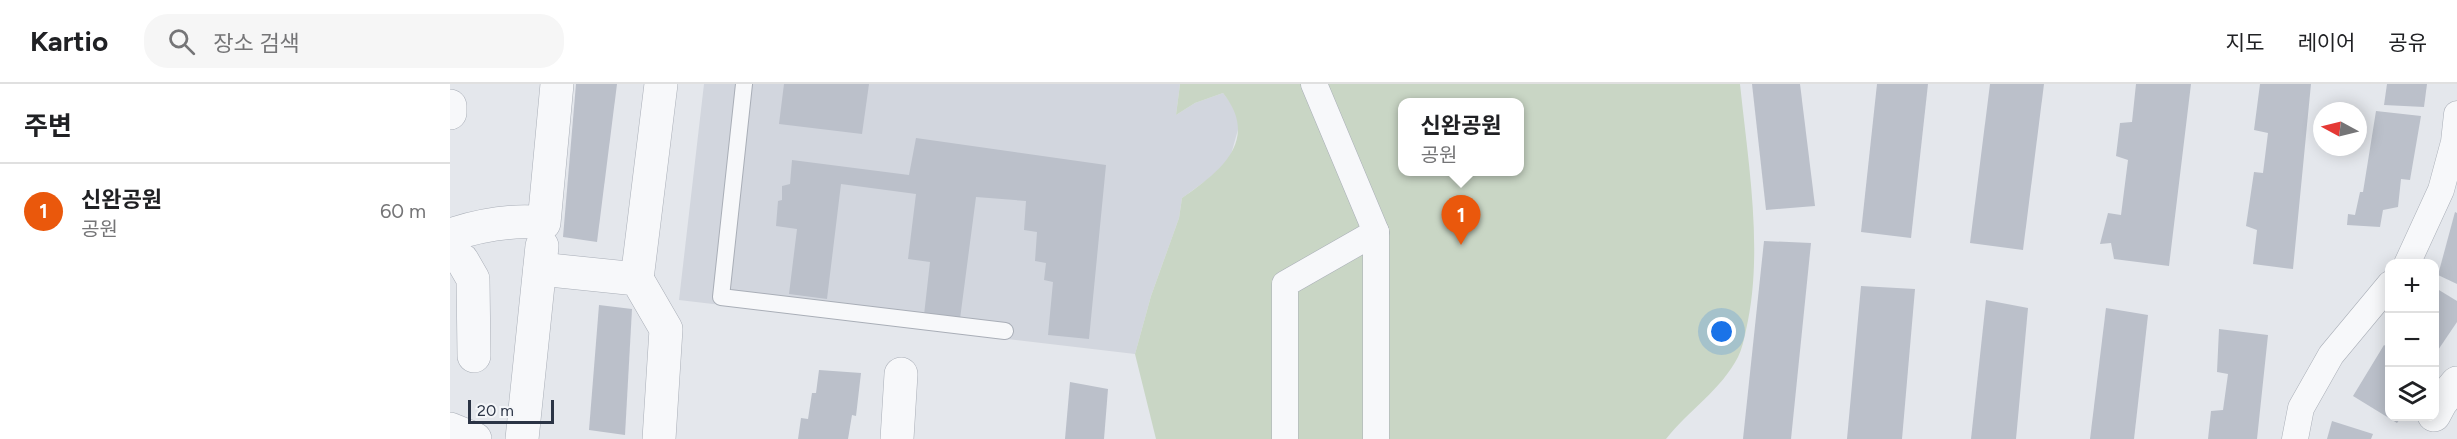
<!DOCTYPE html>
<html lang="ko">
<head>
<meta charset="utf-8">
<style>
  body { margin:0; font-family:Figtree,"Noto Sans KR",sans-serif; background:#f6f6f6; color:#202124 }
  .controls { position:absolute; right:18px; bottom:18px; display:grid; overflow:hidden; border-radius:12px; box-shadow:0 3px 15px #0003 }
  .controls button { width:54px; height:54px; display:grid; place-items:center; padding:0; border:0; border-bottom:2px solid #e0e0e0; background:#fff; color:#202124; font:30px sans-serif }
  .compass { position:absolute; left:1863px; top:18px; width:54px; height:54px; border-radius:50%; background:#fff; box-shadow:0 3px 15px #0003; rotate:277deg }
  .scale { position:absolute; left:18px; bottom:15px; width:86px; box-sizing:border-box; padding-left:6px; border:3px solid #2b3445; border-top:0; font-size:16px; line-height:21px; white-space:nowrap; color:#2b3445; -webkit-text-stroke:4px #f4f6f9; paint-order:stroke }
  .you { position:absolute; left:1272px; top:248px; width:21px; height:21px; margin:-15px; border:4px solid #fff; border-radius:50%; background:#1a73e8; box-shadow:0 0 0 9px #1a73e833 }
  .badge { display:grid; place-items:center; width:39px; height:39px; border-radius:50%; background:#ea580c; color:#fff; font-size:20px; font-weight:700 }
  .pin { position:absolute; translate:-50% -50px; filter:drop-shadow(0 2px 3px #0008) }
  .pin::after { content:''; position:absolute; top:32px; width:21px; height:18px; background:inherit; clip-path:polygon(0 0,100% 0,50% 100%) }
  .popup { position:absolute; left:948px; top:14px; width:126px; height:78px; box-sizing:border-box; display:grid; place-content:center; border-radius:12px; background:#fff; filter:drop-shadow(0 2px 4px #0005); font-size:20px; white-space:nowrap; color:#757577 }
  .popup b { font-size:22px; color:#202124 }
  .popup::after { content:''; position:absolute; left:50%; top:100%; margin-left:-12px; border:12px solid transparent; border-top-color:#fff }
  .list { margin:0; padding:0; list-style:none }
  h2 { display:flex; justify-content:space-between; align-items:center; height:78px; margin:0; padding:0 24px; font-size:26px }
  h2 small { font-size:20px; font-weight:400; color:#757577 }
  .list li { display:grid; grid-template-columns:39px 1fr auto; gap:18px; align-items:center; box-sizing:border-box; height:96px; padding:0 24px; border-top:2px solid #e0e0e0 }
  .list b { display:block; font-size:22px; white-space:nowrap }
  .list p { margin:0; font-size:20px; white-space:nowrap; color:#757577 }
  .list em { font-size:20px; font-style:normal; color:#757577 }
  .icon { flex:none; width:33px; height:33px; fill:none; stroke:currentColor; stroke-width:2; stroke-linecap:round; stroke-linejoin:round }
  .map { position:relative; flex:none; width:2007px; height:355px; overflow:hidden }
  header { display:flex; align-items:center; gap:36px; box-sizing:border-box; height:84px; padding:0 30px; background:#fff; border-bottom:2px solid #e0e0e0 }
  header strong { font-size:28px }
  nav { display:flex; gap:33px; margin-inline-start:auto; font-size:21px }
  .search { width:420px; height:54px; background:#f6f6f6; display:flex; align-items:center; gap:15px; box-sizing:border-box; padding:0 21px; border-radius:24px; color:#757577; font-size:22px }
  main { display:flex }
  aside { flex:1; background:#fff }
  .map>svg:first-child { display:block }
  .built { fill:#d2d6de }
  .green { fill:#c9d6c5; fill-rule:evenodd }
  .building { fill:#bbc0ca }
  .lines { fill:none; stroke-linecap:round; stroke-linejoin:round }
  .service-casing { stroke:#a9aeb7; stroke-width:18 }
  .pedestrian-casing { stroke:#a9aeb7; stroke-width:27 }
  .minor-casing { stroke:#a9aeb7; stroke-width:34 }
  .service { stroke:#f7f8fa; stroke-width:16 }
  .pedestrian { stroke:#f7f8fa; stroke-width:26 }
  .minor { stroke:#f7f8fa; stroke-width:33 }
</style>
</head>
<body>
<header>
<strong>Kartio</strong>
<div class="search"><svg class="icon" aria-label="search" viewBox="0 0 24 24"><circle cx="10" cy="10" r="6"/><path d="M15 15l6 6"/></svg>장소 검색</div>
<nav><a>지도</a><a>레이어</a><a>공유</a></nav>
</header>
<main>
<aside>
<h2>주변<small></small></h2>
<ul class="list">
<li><span class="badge">1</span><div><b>신완공원</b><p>공원</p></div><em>60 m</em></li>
</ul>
</aside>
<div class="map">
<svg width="2007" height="355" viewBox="0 0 2007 355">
  <rect width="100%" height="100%" fill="#e4e7ec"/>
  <!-- built -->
  <path class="built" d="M254 0H730L726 31 745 19 773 9 785 25 789 42 780 74 761 93 732 114 729 134 701 212 685 270 229 216Z"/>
  <!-- green -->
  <path class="green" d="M730 0H1290C1298 78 1314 169 1296 246 1294 255 1292 265 1288 273 1271 306 1239 326 1216 355H706L685 270 701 212 729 134 732 114C769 88 811 57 773 9L745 19 726 31ZM952 18H1070V88H952Z"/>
  <!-- building -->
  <g class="building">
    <path d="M126 0H167L147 158 113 153Z"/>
    <path d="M334 0H419L412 50 329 40Z"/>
    <path d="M1302 0H1350L1365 122 1316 126Z"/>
    <path d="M1427 0H1478L1461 154 1411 148Z"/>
    <path d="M1540 0H1594L1573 166 1520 159Z"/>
    <path d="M1686 0H1741L1719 182 1664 175 1661 159 1650 160 1658 129 1671 131 1678 76 1666 72 1670 39 1682 38Z"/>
    <path d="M1810 0H1861L1843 185 1803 180 1807 146 1796 142 1804 88 1813 89 1818 49 1804 46Z"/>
    <path d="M1937 0H1977L1974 23 1934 21Z"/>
    <path d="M1926 27 1971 32 1960 96 1951 95 1948 123 1933 126 1930 143 1897 141 1898 130 1905 131 1910 108H1913Z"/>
    <path d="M466 54 656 81 639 255 598 251 603 198 594 196 596 179 585 177 587 148 574 146 576 117 526 113 510 235 474 231 480 178 458 175 466 110 391 100 377 215 339 210 347 145 326 142 328 117 332 116V102L340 100 342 76 459 91Z"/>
    <path d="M2005 128 2007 129V200L1988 191Z"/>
    <path d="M1314 157 1361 159 1341 355H1293Z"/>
    <path d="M1411 202 1465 205 1452 355H1397Z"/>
    <path d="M1984 203 2007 217V238L1984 272Z"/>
    <path d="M1536 216 1578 224 1566 355H1521Z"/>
    <path d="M149 221 182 225 175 351 139 346Z"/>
    <path d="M1656 224 1698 231 1684 355H1640Z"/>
    <path d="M1769 245 1818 251 1807 355H1758L1761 327 1773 326 1778 290 1767 288Z"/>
    <path d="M1934 261 1940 265V332H1952L1947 339 1903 312Z"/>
    <path d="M369 286 411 289 406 332 402 331 398 355H348L351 334 358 335 362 309H366Z"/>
    <path d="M620 298 658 305 654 355H615Z"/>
    <path d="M1882 337 1923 350 1921 355H1877Z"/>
  </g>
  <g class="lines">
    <defs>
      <path id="service" d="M294 0 271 213 555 247"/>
      <g id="pedestrian">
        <path d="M864 0 926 148V355"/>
        <path d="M1957 180 1991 106 2004 58 2007 30"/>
        <path d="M835 355V200L926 148"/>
        <path d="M1845 355 1851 324 1881 271 1940 200"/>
      </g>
      <g id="minor">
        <path d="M0 22V29"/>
        <path d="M0 151C31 141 62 135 94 139L107 0"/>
        <path d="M0 170 12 176 23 195 24 272"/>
        <path d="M90 185 187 195 216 245 209 355"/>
        <path d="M187 195 211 0"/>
        <path d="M1984 331 1991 318 2007 299"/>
        <path d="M0 345 25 355"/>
        <path d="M72 355 92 162"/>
        <path d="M447 355 451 290"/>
      </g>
    </defs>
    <!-- service casing -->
    <use href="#service" class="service-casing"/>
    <!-- pedestrian casing -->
    <use href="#pedestrian" class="pedestrian-casing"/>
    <!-- minor casing -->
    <use href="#minor" class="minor-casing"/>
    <!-- service -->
    <use href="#service" class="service"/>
    <!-- pedestrian -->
    <use href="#pedestrian" class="pedestrian"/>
    <!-- minor -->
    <use href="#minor" class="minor"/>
  </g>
</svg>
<div class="controls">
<button>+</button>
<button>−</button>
<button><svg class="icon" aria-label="layers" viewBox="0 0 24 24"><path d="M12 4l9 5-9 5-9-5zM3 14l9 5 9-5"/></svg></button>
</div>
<svg class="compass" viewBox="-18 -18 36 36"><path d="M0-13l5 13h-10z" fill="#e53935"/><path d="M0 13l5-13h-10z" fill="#757577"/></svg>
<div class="scale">20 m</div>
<div class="you"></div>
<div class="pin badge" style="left:1011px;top:161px">1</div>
<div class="popup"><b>신완공원</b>공원</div>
</div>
</main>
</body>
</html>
